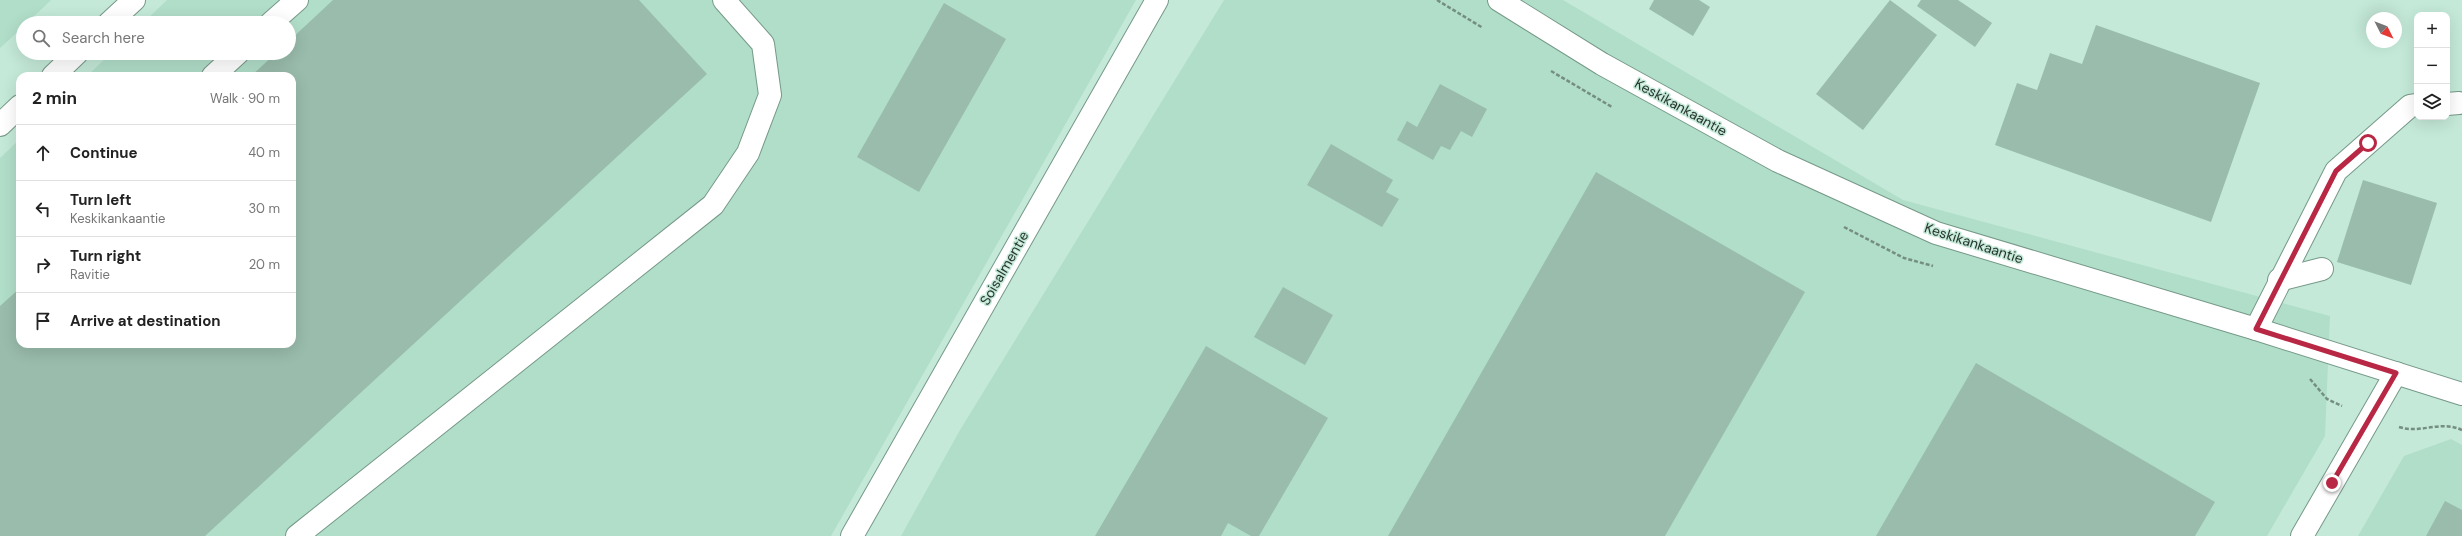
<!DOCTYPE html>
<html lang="en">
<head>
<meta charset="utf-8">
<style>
  body { margin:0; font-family:"DM Sans",sans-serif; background:#f2f2f2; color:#222 }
  .controls { position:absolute; right:12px; top:12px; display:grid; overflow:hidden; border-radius:8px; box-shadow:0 4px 16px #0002 }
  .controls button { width:36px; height:36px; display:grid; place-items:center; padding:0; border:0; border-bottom:1px solid #e0e0e0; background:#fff; color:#222; font:20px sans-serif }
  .compass { position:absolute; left:2366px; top:12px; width:36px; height:36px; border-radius:50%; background:#fff; box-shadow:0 4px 16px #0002; rotate:132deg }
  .stop { position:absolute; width:12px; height:12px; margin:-9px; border:3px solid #b82744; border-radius:50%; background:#fff }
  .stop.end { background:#b82744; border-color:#fff; box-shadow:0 1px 4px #0008 }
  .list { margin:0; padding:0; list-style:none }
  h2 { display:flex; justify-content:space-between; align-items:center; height:52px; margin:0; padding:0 16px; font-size:17px }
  h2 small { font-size:13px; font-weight:400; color:#767676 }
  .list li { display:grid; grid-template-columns:26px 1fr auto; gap:12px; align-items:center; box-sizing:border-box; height:56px; padding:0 16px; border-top:1px solid #e0e0e0 }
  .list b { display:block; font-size:15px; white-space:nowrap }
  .list p { margin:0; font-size:13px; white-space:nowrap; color:#767676 }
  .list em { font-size:13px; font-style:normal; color:#767676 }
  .icon { flex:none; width:22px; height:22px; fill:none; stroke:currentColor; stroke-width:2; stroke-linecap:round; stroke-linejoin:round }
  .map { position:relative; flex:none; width:2462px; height:536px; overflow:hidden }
  .search { position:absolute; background:#fff; box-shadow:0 4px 16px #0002; left:16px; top:16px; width:280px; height:44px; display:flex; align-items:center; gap:10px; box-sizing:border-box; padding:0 14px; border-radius:22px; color:#767676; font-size:15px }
  .panel { position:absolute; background:#fff; box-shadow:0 4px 16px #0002; left:16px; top:72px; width:280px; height:276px; border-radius:12px }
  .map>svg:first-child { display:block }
  .built { fill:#b1dec9 }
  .building { fill:#99bcac }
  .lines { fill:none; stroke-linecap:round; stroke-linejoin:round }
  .minor-casing { stroke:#769989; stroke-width:24 }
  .path { stroke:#758e82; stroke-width:2.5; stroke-dasharray:4 2; stroke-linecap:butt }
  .minor { stroke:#fff; stroke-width:22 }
  .route { stroke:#b82744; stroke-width:5 }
  .labels { text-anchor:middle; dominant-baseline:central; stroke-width:3; stroke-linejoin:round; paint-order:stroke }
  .street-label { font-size:14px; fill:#283630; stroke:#c4e9d8 }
</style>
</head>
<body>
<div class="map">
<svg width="2462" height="536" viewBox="0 0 2462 536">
  <rect width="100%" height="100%" fill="#c4e9d8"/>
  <!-- built -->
  <g class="built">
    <path d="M0 0H51L27 23H23V27L0 48Z"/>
    <path d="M167 0H1136L831 536H0V158L20 139V344H292V76H87L111 53H289V23H143Z"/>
    <path d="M1224 0H1563L1903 200 2330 316 2325 436 2267 536H901L960 430Z"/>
    <path d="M2451 439 2462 445V536H2358L2404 456Z"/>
  </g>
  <!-- building -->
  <g class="building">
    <path d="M333 0H639L707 74 205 536H0V306L20 288V344H292V76H251L276 53H289V41Z"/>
    <path d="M1654 0H1699L1710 7 1693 36 1649 9Z"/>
    <path d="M1890 0 1937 35 1863 130 1816 94Z"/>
    <path d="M1921 0H1958L1992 23 1975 47 1917 6Z"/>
    <path d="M944 3 1006 39 919 192 857 157Z"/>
    <path d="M2096 25 2260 83 2211 222 1995 145 2017 83 2037 90 2050 53 2082 64Z"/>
    <path d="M1440 84 1487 109 1472 137 1461 131 1450 150 1441 146 1433 160 1397 140 1407 121 1417 127Z"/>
    <path d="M1331 144 1393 180 1386 192 1399 199 1382 227 1307 185Z"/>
    <path d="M1596 172 1805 292 1665 536H1388Z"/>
    <path d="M2363 180 2437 203 2411 285 2337 262Z"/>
    <path d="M1283 287 1333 315 1305 365 1254 337Z"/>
    <path d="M1206 346 1328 418 1259 536H1251L1228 523 1221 536H1095Z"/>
    <path d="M1976 363 2215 502 2195 536H1876Z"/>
    <path d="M2445 501 2462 510V536H2426Z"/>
  </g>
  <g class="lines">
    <defs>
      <g id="minor">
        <path d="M1499 0 1602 64 1778 161 1936 233 2256 329 2462 394"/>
        <path d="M109 23 134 0"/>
        <path d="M271 23 297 0"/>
        <path d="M53 76 77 53"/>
        <path d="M213 76 238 53"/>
        <path d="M2447 104 2459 103"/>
        <path d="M0 125 20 106"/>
        <path d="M2279 280 2322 269"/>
        <path d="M2256 329 2336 171 2410 106 2417 105"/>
        <path d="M297 536 713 205 748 153 770 95 763 44 724 0"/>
        <path d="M852 536 1157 0"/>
        <path d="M2302 536 2396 373"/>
      </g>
    </defs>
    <!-- minor casing -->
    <use href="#minor" class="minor-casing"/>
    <!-- path -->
    <g class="path">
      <path d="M1437 0 1483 28"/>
      <path d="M1551 71 1612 107"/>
      <path d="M1844 227 1904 258 1933 266"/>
      <path d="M2310 379 2327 399 2342 406"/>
      <path d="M2399 427C2421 434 2440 420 2462 430"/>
    </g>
    <!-- minor -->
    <use href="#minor" class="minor"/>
  </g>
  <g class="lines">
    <!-- route -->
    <path class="route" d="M2332 483 2396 373 2256 329 2336 171 2368 143"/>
  </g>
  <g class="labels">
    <!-- street labels -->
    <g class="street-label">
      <text transform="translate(1681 107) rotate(29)">Keskikankaantie</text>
      <text transform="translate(1974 243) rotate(18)">Keskikankaantie</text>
      <text transform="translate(1004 268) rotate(-60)">Soisalmentie</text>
    </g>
  </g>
</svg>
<div class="controls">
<button>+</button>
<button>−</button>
<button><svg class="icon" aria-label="layers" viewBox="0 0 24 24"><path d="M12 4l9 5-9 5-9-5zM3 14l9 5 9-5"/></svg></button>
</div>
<svg class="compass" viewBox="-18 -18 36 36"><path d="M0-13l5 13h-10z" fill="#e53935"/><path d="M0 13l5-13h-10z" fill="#767676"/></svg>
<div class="stop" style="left:2368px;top:143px"></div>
<div class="stop end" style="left:2332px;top:483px"></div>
<div class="search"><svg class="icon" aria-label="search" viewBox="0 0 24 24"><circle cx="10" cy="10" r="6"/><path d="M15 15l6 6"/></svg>Search here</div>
<section class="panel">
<h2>2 min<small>Walk · 90 m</small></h2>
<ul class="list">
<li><svg class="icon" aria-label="ahead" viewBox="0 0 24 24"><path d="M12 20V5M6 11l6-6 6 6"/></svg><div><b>Continue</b></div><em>40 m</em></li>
<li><svg class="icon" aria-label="left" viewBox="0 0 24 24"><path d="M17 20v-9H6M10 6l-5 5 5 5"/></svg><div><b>Turn left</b><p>Keskikankaantie</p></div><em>30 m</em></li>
<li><svg class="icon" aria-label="right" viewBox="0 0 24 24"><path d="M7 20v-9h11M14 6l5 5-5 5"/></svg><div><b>Turn right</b><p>Ravitie</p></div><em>20 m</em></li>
<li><svg class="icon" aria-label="arrive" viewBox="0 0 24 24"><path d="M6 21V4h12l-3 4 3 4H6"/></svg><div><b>Arrive at destination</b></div></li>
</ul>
</section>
</div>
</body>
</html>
